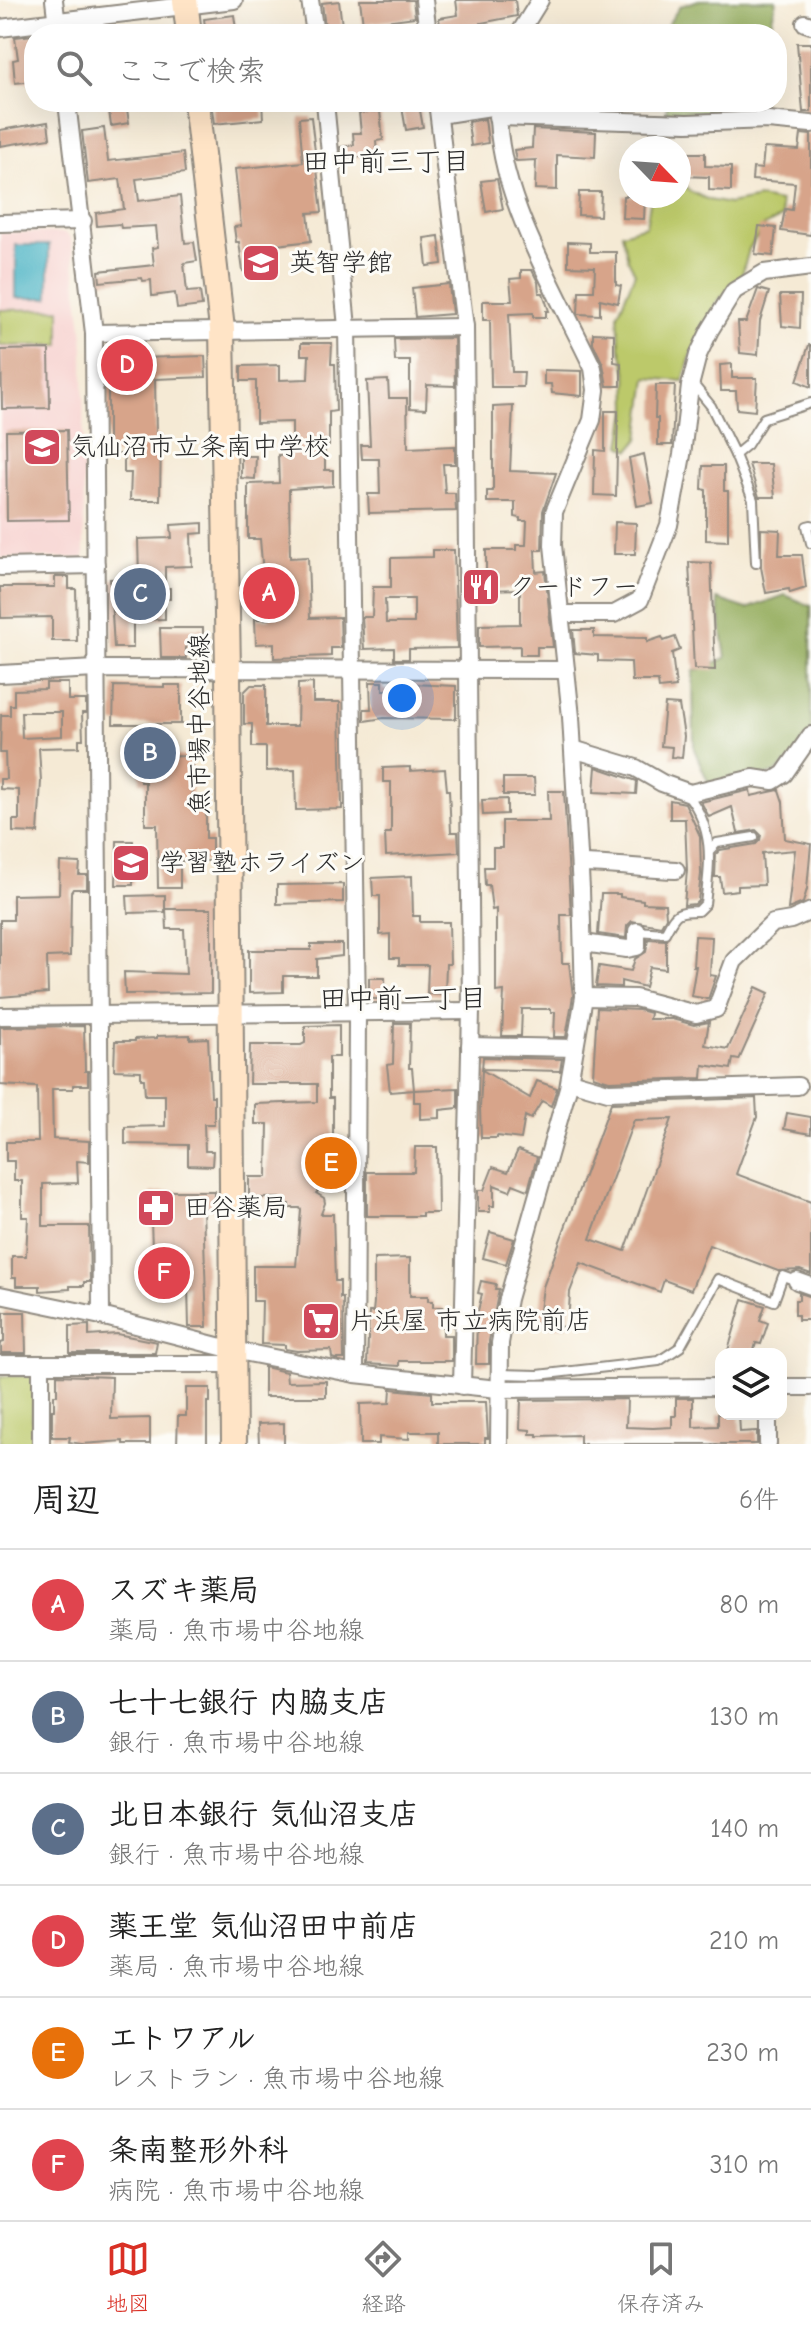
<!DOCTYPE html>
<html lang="ja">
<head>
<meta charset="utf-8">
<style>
  body { margin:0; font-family:"Comic Neue","Klee One",sans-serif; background:#f6f6f6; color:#222 }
  .controls { position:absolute; right:24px; bottom:24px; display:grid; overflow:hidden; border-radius:16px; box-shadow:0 8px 32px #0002 }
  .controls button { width:72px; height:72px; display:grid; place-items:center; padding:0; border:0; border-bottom:2px solid #e0e0e0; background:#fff; color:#222; font:40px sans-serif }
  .compass { position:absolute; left:619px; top:136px; width:72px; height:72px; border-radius:50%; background:#fff; box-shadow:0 8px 32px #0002; rotate:115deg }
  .you { position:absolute; left:402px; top:698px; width:28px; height:28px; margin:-20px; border:6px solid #fff; border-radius:50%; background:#1a73e8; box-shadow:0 0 0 12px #1a73e833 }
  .badge { display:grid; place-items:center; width:52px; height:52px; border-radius:50%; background:#d93025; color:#fff; font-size:26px; font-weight:700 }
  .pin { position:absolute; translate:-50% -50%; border:4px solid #fff; box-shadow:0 2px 8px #0006 }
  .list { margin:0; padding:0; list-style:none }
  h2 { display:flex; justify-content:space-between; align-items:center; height:104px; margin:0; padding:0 32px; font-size:34px }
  h2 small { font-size:26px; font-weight:400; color:#767676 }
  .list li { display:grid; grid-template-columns:52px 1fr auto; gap:24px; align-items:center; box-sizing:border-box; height:112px; padding:0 32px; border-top:2px solid #e0e0e0 }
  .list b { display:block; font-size:30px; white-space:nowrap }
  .list p { margin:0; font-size:26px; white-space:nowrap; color:#767676 }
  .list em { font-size:26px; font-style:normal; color:#767676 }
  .icon { flex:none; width:44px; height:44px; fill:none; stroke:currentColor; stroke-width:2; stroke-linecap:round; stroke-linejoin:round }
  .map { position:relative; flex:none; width:811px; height:1444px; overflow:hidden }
  .search { position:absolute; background:#fff; box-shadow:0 8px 32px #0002; left:24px; right:24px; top:24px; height:88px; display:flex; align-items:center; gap:20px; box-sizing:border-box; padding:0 28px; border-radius:32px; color:#767676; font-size:30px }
  .sheet { height:776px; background:#fff }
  nav { display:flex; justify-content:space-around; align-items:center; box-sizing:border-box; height:112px; border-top:2px solid #e0e0e0; background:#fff; font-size:22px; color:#767676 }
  nav a { display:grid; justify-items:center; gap:4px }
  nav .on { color:#d93025 }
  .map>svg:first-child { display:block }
  .built { fill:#f7d0ce }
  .green { fill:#bcc96b; stroke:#747a4b; stroke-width:2 }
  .forest { fill:#95ad5f; stroke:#606c45; stroke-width:2 }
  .water { fill:#45b1c3; stroke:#386e77; stroke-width:2 }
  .building { fill:#d7a48a; fill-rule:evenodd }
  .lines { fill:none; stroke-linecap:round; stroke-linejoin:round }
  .lane-casing { stroke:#908a80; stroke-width:12 }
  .street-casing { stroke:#908a80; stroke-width:20 }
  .secondary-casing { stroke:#908a80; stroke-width:28 }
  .lane { stroke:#fff; stroke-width:8 }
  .street { stroke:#fff; stroke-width:16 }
  .secondary { stroke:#ffe4c6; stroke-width:24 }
  .labels { text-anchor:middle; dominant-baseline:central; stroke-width:6; stroke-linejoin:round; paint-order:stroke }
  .poi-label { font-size:26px; fill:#2b2b2b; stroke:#fdfcf7; text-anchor:start }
  .street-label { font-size:26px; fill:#2b2b2b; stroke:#fdfcf7 }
  .neighbourhood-label { font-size:28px; fill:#2b2b2b; stroke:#fdfcf7 }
</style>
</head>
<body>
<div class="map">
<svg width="811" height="1444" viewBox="0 0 811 1444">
  <rect width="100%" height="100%" fill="#fdfcf7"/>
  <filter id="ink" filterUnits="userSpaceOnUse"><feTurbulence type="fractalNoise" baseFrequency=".0125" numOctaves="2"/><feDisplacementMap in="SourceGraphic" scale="16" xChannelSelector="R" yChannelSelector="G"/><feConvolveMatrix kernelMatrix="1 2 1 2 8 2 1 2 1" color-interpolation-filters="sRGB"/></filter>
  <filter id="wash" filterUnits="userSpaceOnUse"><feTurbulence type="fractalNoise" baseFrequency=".006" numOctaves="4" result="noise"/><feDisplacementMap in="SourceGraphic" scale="32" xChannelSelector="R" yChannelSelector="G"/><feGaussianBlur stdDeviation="1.8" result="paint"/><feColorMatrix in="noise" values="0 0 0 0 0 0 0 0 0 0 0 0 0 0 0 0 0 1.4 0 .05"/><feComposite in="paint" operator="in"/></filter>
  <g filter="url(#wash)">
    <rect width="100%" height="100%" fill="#f5ead5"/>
    <!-- built -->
    <path class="built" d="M0 232 65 233 71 239 83 336 84 558H0Z"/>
    <!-- green -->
    <g class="green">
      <path d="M679 175 689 191 709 200 729 204 760 198 780 202 782 217 764 226 749 249 742 275 717 302 691 355 683 381 647 378 639 439 630 450 621 445 628 407 627 372 620 347 618 314 635 273 628 259 622 233 646 226 651 196H679Z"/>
      <path d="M60 309V345L0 346V310Z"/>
      <path d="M0 1376H34L31 1444H0Z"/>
    </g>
    <!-- forest -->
    <g class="forest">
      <path d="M699 0H776L769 34H666L665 29 680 6Z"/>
      <path d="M667 102H763V106L751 112 666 117Z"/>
      <path d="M785 595 811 606V744L774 774 709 784 694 749 693 672 726 658 717 599 747 609Z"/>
    </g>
    <!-- water -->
    <rect class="water" x="16" y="245" width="33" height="53"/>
    <g id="blocks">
      <!-- building -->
      <g class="building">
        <path d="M360 0H413L415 17 363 24Z"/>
        <path d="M456 0H515L517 16 481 23 482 34H441L439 18 458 15Z"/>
        <path d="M339 1 342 26 325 28 322 3Z"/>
        <path d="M234 15 236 29 223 31V34H206L204 19Z"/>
        <path d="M34 35V81L15 83 13 60 18 59 15 37Z"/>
        <path d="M797 43H811V112H803Z"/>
        <path d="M108 102H126L129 123 111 126Z"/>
        <path d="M211 102H262L263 119 214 124Z"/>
        <path d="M419 105 423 127 406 130 402 107Z"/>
        <path d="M380 111 383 140 376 141 377 155 342 159 340 147 354 145 353 133H361L359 113Z"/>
        <path d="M311 117 322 212 308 213 311 241 268 246 270 267 243 271 239 242H236L234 227 241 226 235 169 303 162 299 118Z"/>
        <path d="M485 119 488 143 471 146 468 122Z"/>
        <path d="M48 122 50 138 0 146V130Z"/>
        <path d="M104 128 108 161 183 153 185 173 136 179 139 201 180 196 185 243 194 242 197 261 184 263 187 292 200 291 202 306 177 309 175 293 152 296 151 280 143 281 142 278 100 282 99 271 154 265 152 248 158 247 156 226 121 228 120 224 97 226 96 213 124 209 120 179 88 183 82 131Z"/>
        <path d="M533 129 596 132 595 157 557 155V190L535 189 536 160 516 161 514 150 532 148Z"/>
        <path d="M801 134 811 135V235L781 231 785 209 792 210 795 183 752 180 753 168 762 169 764 148 799 150Z"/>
        <path d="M684 153H705V166L731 167V191L709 190V177L683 176Z"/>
        <path d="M497 179 503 209 486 212 481 181Z"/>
        <path d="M579 192H601L600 216 578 215Z"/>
        <path d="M623 196H645L644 219 622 218Z"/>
        <path d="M759 226 776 228 773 256 755 254Z"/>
        <path d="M439 236 442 264 427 266 424 238Z"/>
        <path d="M568 242 590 243V252H616V285L621 286 618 303 600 299V315L578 314 579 291H594L595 267 568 266Z"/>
        <path d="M521 270H532L538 282 539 293H543L549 311H546V317H533V313L509 314 512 372H524L523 387H491L490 320H483V301H512L510 279 521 278Z"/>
        <path d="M449 284 452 314 415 317 412 288Z"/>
        <path d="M758 289 769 292 760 321 758 355 740 353 738 322H746Z"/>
        <path d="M780 295H801L800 328 782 326Z"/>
        <path d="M593 333 614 334V362L621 363V386H607L603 364 593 343Z"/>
        <path d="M454 338 455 386 427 385 426 409 410 408V361H395L394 339Z"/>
        <path d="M301 343H332L331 364H335L336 411 329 412V445H325V470H333V486L289 489 290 558 308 557 310 618 340 617 341 648H331V656L274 658V643L256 644 255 619H270L269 597H265L260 539H248V484L279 483 278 455 292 454V422L256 423V381H241V366L280 365V380L308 379 309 355H301Z"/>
        <path d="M809 345H811V387L797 381Z"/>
        <path d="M49 349 50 408 2 409 1 350Z"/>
        <path d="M205 356 206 377 155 379 156 436H161L160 500H130L131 473H124V454H108V359Z"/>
        <path d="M732 364V378H757L755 411 737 409 736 391H721L720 365Z"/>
        <path d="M544 370 582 371V396L552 393 551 384H544Z"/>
        <path d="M388 380 389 398H407L408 448 455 446V464H443L445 493H455L456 511 369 513 368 494H380L379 459H362L361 445H370L367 381Z"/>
        <path d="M656 385H675L672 445H658V418H655Z"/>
        <path d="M513 406 510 471 556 473 543 511 542 550H535L536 572 545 571 553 647H537V655H520V646L479 647V625L520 624V589L490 590V573H486V550H516V545H526L527 521H520V518L515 517V502H487V491H493V407Z"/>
        <path d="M605 411H618L616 496 594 495 595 450 605 451Z"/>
        <path d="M67 430 69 520 7 521 6 431Z"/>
        <path d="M644 454 653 503 637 506 629 458Z"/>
        <path d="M241 456H256L255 479 241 478Z"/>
        <path d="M749 464H771L775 497H759Z"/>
        <path d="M703 466H724V491H728V541L706 540V490L702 489Z"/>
        <path d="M615 522 636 523 635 554H614Z"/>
        <path d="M203 523V533L191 534 192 566 165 567V588H170V599H165V619L133 620V648H114L110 579 139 578 138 539 172 538 171 525Z"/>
        <path d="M761 529 780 530 779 555H802L806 588 790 593 789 589 766 593 761 567Z"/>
        <path d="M433 550H454L457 648 409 649V659H394V648L364 649 362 617H372L373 587H391V558L433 557ZM385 599H414V623H386Z"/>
        <path d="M689 562 711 563 715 670 694 669Z"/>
        <path d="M55 577H69V589H76L77 641H52V617L1 618 0 587H55Z"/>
        <path d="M160 628H203V646H186V658H161Z"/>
        <path d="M573 630H594V637L647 638V642L662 637 664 641 675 637 680 650 672 653 676 687 659 689 658 681H632L631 662 598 661V655L575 653Z"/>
        <path d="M370 682H383V690H413V684L456 686V719L384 718 364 721V709H371Z"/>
        <path d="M46 683H68V700H86V713H82L83 739H79V747L39 748 41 781 38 833 13 832V820H19V790L0 789V779H6L5 753H0L1 715H10V705H14V690L46 689ZM21 712H62V736L22 738Z"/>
        <path d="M313 683V702H340L342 809 296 810 295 770 266 771V747H252V724H244V692L251 685H266V726H297L298 684Z"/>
        <path d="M164 685H181V724H113L114 686 164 687Z"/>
        <path d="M665 704 679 705 684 736 682 758 671 757 672 747 661 746Z"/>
        <path d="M192 756V794L193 797H206V838H212V861H180V888H158L157 825H145V782H140L139 757Z"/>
        <path d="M410 767V771L445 769 447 790H449L451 832H458L459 852 386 856 385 833H391V782H383V768Z"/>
        <path d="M596 767 637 781 636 794 594 792Z"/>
        <path d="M503 778H534L535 795H503Z"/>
        <path d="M750 790 751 796 779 790 783 802 785 839 811 844 807 889 803 903 788 909 795 850 762 853 764 885 738 886V890L722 892 720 877H715L716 854 720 850 756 844 760 840 761 835 756 830 738 833 732 807 709 817 701 802Z"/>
        <path d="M548 791H564L571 915H561L562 963H569L573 996 566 1037H554L555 1012H551V1009H522L521 1036H502L504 991 496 992V909L492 910 489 885H485L484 867H493V848H502V821H549Z"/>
        <path d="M507 799V814L483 815 482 800Z"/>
        <path d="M670 800 685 803 700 836 701 874 698 901 695 904 684 905 687 870 685 819H670Z"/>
        <path d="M117 841H133V885H116Z"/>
        <path d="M60 862 80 863 79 875H87V889H73L71 892 70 956 47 957 48 993 0 997V920H13V895L59 894Z"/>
        <path d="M412 876 413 916H420V922H449L450 964H446L445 995 427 994 428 965H399V958H390V934L380 935V896H373L372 878Z"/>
        <path d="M343 884V902L277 904V885Z"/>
        <path d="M601 894H620V897L643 900V903L665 904 666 917 661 926 632 921 627 926 626 938 598 934Z"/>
        <path d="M165 895V912L128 913 127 896Z"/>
        <path d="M166 909H211V993L125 994 124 972 186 974 184 929H167Z"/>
        <path d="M695 936 712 937 710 975 716 976 708 999 691 996 696 966H693Z"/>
        <path d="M648 939 666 940V969L650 967 645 987 621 981V987L596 986 599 966 631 971 635 959 646 952Z"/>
        <path d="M311 944H342V956L317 959V976H283V992L249 993V950H311Z"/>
        <rect x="369" y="978" width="16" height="21"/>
        <path d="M756 987 769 993 739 1060 733 1059 731 1069 703 1065 702 1078 609 1081 593 1076 597 1008 639 1010 650 1013 649 1019H672L694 1025 709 1022 705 1045 728 1049Z"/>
        <path d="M394 1023H410L409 1068H412L414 1090 390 1092 387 1065 393 1064Z"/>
        <path d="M339 1025V1057H329V1098H333V1137H335V1142H345V1153L327 1154 328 1181 316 1193 324 1198 325 1203 321 1214H333L335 1281H340V1298H343L344 1359H335L332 1358 331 1350 297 1351 285 1349V1345L261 1344 262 1301H253V1266H296L301 1210 300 1208H289V1204H279V1198H249V1177H267L268 1124H255V1104L317 1102V1084H249L250 1045H301L305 1043V1026Z"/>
        <path d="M84 1026 85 1071H88V1085H73V1089H52L53 1139 89 1141V1162L77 1161 78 1183 43 1184V1226H89L90 1282H84V1286H70V1289L40 1291V1286H16V1278H12V1256H26L28 1217H22V1181H14V1161H6V1142H38L37 1087 0 1085V1027Z"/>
        <path d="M190 1035V1039L208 1038 211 1096H214V1124H204L205 1151H213L212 1166 188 1165V1145L125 1144V1127L165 1126V1095H145L144 1079H141V1071L114 1070 115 1041H135V1039L157 1038V1036Z"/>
        <path d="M483 1057 562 1059 560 1071 482 1069Z"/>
        <path d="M482 1070 530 1098 537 1081 557 1088 551 1106 542 1101 531 1119 525 1116 521 1139 497 1136V1138H481L480 1108Z"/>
        <path d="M458 1088V1108L440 1110V1118L420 1119V1102H414V1090Z"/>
        <path d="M756 1098 757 1117 736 1174 811 1202V1274L800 1270 778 1271 709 1245 691 1290 664 1280 660 1292 581 1263 570 1292 568 1327 538 1326 543 1287 611 1103ZM672 1119 625 1251 590 1239 634 1120Z"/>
        <path d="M787 1113 811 1117V1134L784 1129Z"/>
        <path d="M415 1147H437L438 1213H422V1216H367V1172H414Z"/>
        <path d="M518 1150 537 1157 528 1190 513 1184 510 1191 494 1185V1206H490V1212H478V1190H484L493 1167 508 1172Z"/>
        <path d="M168 1191H214V1209H203L207 1327H189L188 1286 150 1287V1275H153L150 1193Z"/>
        <path d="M490 1232 514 1239 506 1264 483 1258Z"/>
        <path d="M410 1258V1296H428V1301H433V1307H443V1335H452V1361H399V1366L367 1364 369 1312H373L374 1302V1259Z"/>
        <path d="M481 1281 496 1284 495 1289H499L489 1341V1364H476L477 1315 482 1294 478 1293Z"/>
        <path d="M799 1293 811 1297V1320H798V1315H795V1300H799Z"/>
        <path d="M743 1299 765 1306 760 1320 768 1323 761 1344 756 1343 753 1354H727Z"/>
        <path d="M4 1312H25L26 1353H1V1343L4 1342Z"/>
        <path d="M89 1325V1336L117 1334 157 1342 155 1353H70V1326Z"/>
        <path d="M264 1367 286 1372 287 1382 326 1381V1397H264Z"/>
        <path d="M57 1375 112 1377 111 1419 150 1418V1444H123V1441L82 1444 69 1442 70 1437H52V1410H54V1395H57Z"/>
        <path d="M186 1388H210V1402H207V1444H177L178 1416H186Z"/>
        <path d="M391 1389 432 1393V1402H486L488 1438H485V1444H438V1432H409V1439L379 1437V1444H361L360 1404 390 1403Z"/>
        <path d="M676 1398H693V1427L718 1426V1414H739L740 1432 757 1431V1444H580V1435L537 1436V1434H530V1430L520 1429 521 1400 627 1399 626 1427 653 1428 672 1427V1416H676Z"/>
        <path d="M284 1423V1444H259L258 1424Z"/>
      </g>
    </g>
  </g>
  <g filter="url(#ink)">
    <use href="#blocks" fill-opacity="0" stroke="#908a80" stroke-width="2"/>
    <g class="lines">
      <defs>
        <g id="lane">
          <path d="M693 384 711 406 735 455"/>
          <path d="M811 525 807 526 811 543"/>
          <path d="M756 563 753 500 735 455 747 445 764 418 811 403"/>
          <path d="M710 850 717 843 754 837"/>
          <path d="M637 931 665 933C676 913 675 911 698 911L705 904C710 862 715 831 688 795"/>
          <path d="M499 1374 538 1375 659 1361 680 1347 718 1279 774 1301 783 1276 797 1281"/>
        </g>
        <g id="street">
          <path d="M54 0 58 34"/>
          <path d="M310 0 315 34"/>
          <path d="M424 0 428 34"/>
          <path d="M805 23 811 25"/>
          <path d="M0 28 234 0"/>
          <path d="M519 34 540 0"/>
          <path d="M67 102 94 333 101 1316"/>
          <path d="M325 102 347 327 357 1014 355 1374"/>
          <path d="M437 102 465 327 471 1011 462 1386"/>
          <path d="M498 102C494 191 556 289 593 368L596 390 592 420 554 512 553 545 571 717 581 889 584 997 568 1088 508 1299 500 1343 499 1444"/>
          <path d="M439 115 497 106"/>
          <path d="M497 117 687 123 768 120 811 124"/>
          <path d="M0 223 83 221"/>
          <path d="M94 333 465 327"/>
          <path d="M0 567 96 565"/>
          <path d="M561 614H614L640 600 669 525 682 455 690 386 698 355 710 330 734 291 764 273 811 267"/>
          <path d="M0 674 96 669 566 670"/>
          <path d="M573 749 636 768 662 783 690 793 753 778 773 781 784 774 811 735"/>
          <path d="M580 864C612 864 643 869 676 870"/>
          <path d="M583 943 627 949 637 947V931"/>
          <path d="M584 997 635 998 696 1014 716 1009 734 961 773 923 791 920 811 911"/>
          <path d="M0 1016 471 1011"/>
          <path d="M470 1046 575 1048"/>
          <path d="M570 1081 608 1092 798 1086"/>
          <path d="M797 1281 811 1286"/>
          <path d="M0 1295 101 1316 233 1350 355 1374 498 1389 721 1387"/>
          <path d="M0 1364H233"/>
          <path d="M781 1387H811"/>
          <path d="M41 1444V1364"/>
          <path d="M768 1444V1414"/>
        </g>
        <g id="secondary">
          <path d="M185 0 189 34"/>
          <path d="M196 102 222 329 228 670 234 1444"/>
        </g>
      </defs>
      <!-- lane casing -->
      <use href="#lane" class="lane-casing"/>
      <!-- street casing -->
      <use href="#street" class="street-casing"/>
      <!-- secondary casing -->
      <use href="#secondary" class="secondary-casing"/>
      <!-- lane -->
      <use href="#lane" class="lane"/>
      <!-- street -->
      <use href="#street" class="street"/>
      <!-- secondary -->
      <use href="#secondary" class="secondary"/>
    </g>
  </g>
  <!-- icons -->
  <defs>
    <symbol id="school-square" viewBox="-11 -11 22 22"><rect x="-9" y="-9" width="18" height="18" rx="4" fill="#d1495b" stroke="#fdfcf7"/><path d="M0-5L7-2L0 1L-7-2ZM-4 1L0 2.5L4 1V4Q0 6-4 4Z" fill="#fff"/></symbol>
    <symbol id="restaurant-square" viewBox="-11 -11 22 22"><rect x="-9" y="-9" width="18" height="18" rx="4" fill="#d1495b" stroke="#fdfcf7"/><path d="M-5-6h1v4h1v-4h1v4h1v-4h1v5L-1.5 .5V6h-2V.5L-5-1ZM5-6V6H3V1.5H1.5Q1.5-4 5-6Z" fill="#fff"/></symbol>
    <symbol id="pharmacy-square" viewBox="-11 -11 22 22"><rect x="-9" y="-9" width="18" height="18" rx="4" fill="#d1495b" stroke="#fdfcf7"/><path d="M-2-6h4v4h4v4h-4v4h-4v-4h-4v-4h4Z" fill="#fff"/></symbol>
    <symbol id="supermarket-square" viewBox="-11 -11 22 22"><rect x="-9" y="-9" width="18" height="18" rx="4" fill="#d1495b" stroke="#fdfcf7"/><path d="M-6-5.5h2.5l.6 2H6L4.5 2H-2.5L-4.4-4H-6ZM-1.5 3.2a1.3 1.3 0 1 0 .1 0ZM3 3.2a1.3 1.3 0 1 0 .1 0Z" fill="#fff"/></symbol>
  </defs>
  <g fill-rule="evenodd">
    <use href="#school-square" x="239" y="241" width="44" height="44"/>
    <use href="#school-square" x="20" y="425" width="44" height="44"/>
    <use href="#restaurant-square" x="459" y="565" width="44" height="44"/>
    <use href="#school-square" x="109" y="841" width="44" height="44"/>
    <use href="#pharmacy-square" x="134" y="1186" width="44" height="44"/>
    <use href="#supermarket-square" x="299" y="1299" width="44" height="44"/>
  </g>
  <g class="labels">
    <!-- poi labels -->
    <g class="poi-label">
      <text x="289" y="263">英智学館</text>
      <text x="70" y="447">気仙沼市立条南中学校</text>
      <text x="509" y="587">クードフー</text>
      <text x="159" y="863">学習塾ホライズン</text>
      <text x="184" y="1208">田谷薬局</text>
      <text x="349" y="1321">片浜屋 市立病院前店</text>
    </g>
    <!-- street labels -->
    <g class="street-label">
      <text transform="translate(200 724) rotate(-90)">魚市場中谷地線</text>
    </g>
    <!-- neighbourhood labels -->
    <g class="neighbourhood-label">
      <text x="386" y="162">田中前三丁目</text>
      <text x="403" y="999">田中前一丁目</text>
    </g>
  </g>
</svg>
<div class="controls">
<button><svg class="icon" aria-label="layers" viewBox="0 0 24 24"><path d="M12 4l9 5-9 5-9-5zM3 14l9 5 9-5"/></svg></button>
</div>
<svg class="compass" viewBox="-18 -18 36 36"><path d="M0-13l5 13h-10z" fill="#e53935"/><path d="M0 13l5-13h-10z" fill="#767676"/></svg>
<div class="you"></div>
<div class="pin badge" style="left:269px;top:593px;background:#e0444e">A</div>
<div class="pin badge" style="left:150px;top:753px;background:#5c6f8a">B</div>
<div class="pin badge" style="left:140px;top:594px;background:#5c6f8a">C</div>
<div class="pin badge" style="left:127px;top:365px;background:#e0444e">D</div>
<div class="pin badge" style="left:331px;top:1163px;background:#e8710a">E</div>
<div class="pin badge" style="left:164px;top:1273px;background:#e0444e">F</div>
<div class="search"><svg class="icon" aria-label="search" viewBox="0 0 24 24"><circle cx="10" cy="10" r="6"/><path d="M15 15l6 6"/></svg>ここで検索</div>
</div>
<section class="sheet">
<h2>周辺<small>6件</small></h2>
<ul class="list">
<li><span class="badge" style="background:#e0444e">A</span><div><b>スズキ薬局</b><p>薬局 · 魚市場中谷地線</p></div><em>80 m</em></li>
<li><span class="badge" style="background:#5c6f8a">B</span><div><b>七十七銀行 内脇支店</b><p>銀行 · 魚市場中谷地線</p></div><em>130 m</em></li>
<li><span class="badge" style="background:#5c6f8a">C</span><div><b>北日本銀行 気仙沼支店</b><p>銀行 · 魚市場中谷地線</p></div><em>140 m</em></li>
<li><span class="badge" style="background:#e0444e">D</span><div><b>薬王堂 気仙沼田中前店</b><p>薬局 · 魚市場中谷地線</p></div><em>210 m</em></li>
<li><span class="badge" style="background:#e8710a">E</span><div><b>エトワアル</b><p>レストラン · 魚市場中谷地線</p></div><em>230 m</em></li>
<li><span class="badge" style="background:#e0444e">F</span><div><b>条南整形外科</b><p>病院 · 魚市場中谷地線</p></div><em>310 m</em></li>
</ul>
</section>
<nav>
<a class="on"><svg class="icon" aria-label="map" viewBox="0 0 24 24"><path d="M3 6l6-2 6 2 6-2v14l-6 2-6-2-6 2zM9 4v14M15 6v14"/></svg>地図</a>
<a><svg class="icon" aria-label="directions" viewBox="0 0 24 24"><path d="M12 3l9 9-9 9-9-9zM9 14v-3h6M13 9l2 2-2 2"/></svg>経路</a>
<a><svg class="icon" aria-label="saved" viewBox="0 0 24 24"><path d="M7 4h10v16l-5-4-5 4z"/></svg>保存済み</a>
</nav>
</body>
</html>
